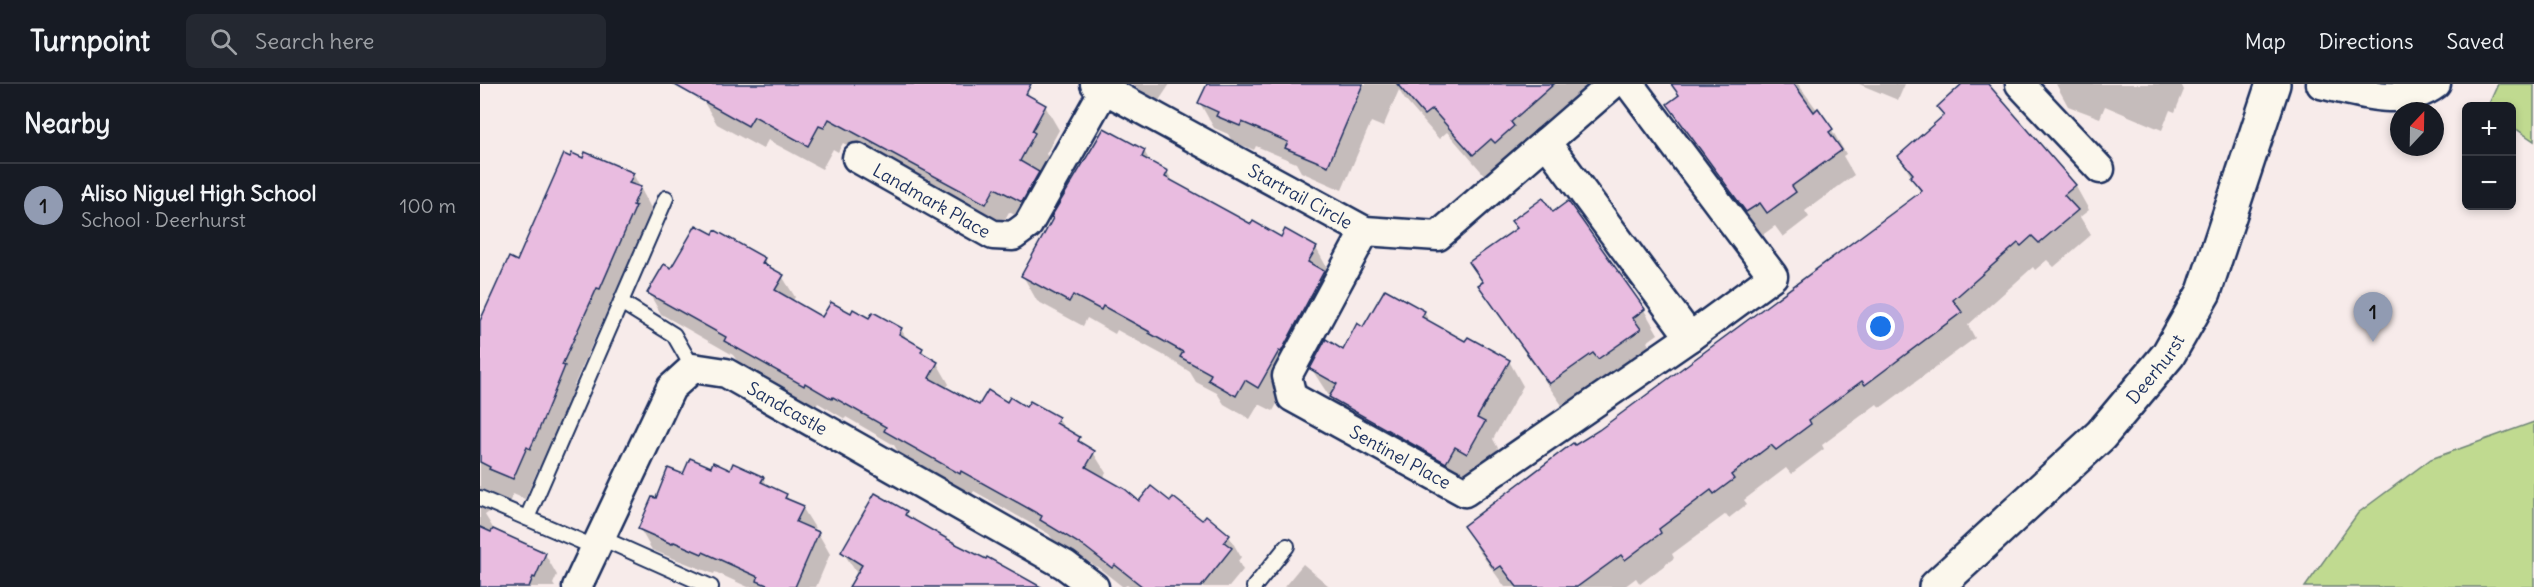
<!DOCTYPE html>
<html lang="en">
<head>
<meta charset="utf-8">
<style>
  body { margin:0; font-family:Delius,sans-serif; background:#242831; color:#f1f3f6 }
  .controls { position:absolute; right:18px; top:18px; display:grid; overflow:hidden; border-radius:9px; box-shadow:0 3px 9px #0003 }
  .controls button { width:54px; height:54px; display:grid; place-items:center; padding:0; border:0; border-bottom:2px solid #363941; background:#171b24; color:#f1f3f6; font:30px sans-serif }
  .compass { position:absolute; left:1910px; top:18px; width:54px; height:54px; border-radius:50%; background:#171b24; box-shadow:0 3px 9px #0003; rotate:22deg }
  .you { position:absolute; left:1401px; top:243px; width:21px; height:21px; margin:-15px; border:4px solid #fff; border-radius:50%; background:#1a73e8; box-shadow:0 0 0 9px #1a73e833 }
  .badge { display:grid; place-items:center; width:39px; height:39px; border-radius:50%; background:#919bb2; color:#111; font-size:20px; font-weight:700 }
  .pin { position:absolute; translate:-50% -50px; filter:drop-shadow(0 2px 3px #0008) }
  .pin::after { content:''; position:absolute; top:32px; width:21px; height:18px; background:inherit; clip-path:polygon(0 0,100% 0,50% 100%) }
  .list { margin:0; padding:0; list-style:none }
  h2 { display:flex; justify-content:space-between; align-items:center; height:78px; margin:0; padding:0 24px; font-size:26px }
  h2 small { font-size:20px; font-weight:400; color:#9ea1a6 }
  .list li { display:grid; grid-template-columns:39px 1fr auto; gap:18px; align-items:center; box-sizing:border-box; height:84px; padding:0 24px; border-top:2px solid #363941 }
  .list b { display:block; font-size:22px; white-space:nowrap }
  .list p { margin:0; font-size:20px; white-space:nowrap; color:#9ea1a6 }
  .list em { font-size:20px; font-style:normal; color:#9ea1a6 }
  .icon { flex:none; width:33px; height:33px; fill:none; stroke:currentColor; stroke-width:2; stroke-linecap:round; stroke-linejoin:round }
  .map { position:relative; flex:none; width:2054px; height:503px; overflow:hidden }
  header { display:flex; align-items:center; gap:36px; box-sizing:border-box; height:84px; padding:0 30px; background:#171b24; border-bottom:2px solid #363941 }
  header strong { font-size:28px }
  nav { display:flex; gap:33px; margin-inline-start:auto; font-size:21px }
  .search { width:420px; height:54px; background:#242831; display:flex; align-items:center; gap:15px; box-sizing:border-box; padding:0 21px; border-radius:9px; color:#9ea1a6; font-size:22px }
  main { display:flex }
  aside { flex:1; background:#171b24 }
  .map>svg:first-child { display:block }
  .green { fill:#c0da90; stroke:#6e8477; stroke-width:1.5 }
  .shadow { fill:#0003 }
  .building { fill:#e9bce0; stroke:#1b2f5e; stroke-width:1.5 }
  .lines { fill:none; stroke-linecap:round; stroke-linejoin:round }
  .lane-casing { stroke:#1b2f5e; stroke-width:18 }
  .street-casing { stroke:#1b2f5e; stroke-width:33 }
  .secondary-casing { stroke:#1b2f5e; stroke-width:38 }
  .lane { stroke:#fbf7ec; stroke-width:14 }
  .street { stroke:#fbf7ec; stroke-width:28 }
  .secondary { stroke:#fbf7ec; stroke-width:33 }
  .labels { text-anchor:middle; dominant-baseline:central; stroke-width:4.5; stroke-linejoin:round; paint-order:stroke }
  .street-label { font-size:18px; fill:#1b2f5e; stroke:#fbf7ec }
</style>
</head>
<body>
<header>
<strong>Turnpoint</strong>
<div class="search"><svg class="icon" aria-label="search" viewBox="0 0 24 24"><circle cx="10" cy="10" r="6"/><path d="M15 15l6 6"/></svg>Search here</div>
<nav><a>Map</a><a>Directions</a><a>Saved</a></nav>
</header>
<main>
<aside>
<h2>Nearby<small></small></h2>
<ul class="list">
<li><span class="badge">1</span><div><b>Aliso Niguel High School</b><p>School · Deerhurst</p></div><em>100 m</em></li>
</ul>
</aside>
<div class="map">
<svg width="2054" height="503" viewBox="0 0 2054 503">
  <rect width="100%" height="100%" fill="#f7ebea"/>
  <filter id="ink" filterUnits="userSpaceOnUse"><feTurbulence type="fractalNoise" baseFrequency=".0167" numOctaves="2"/><feDisplacementMap in="SourceGraphic" scale="12" xChannelSelector="R" yChannelSelector="G"/><feConvolveMatrix kernelMatrix="1 2 1 2 8 2 1 2 1" color-interpolation-filters="sRGB"/></filter>
  <g filter="url(#ink)">
    <!-- green -->
    <g class="green">
      <path d="M2018 0H2054V57L2032 42V22H2008Z"/>
      <path d="M2054 338V503H1825L1878 429 1951 375Z"/>
    </g>
    <!-- shadow -->
    <g class="shadow">
      <path d="M231 0H534L547 7 552 15 565 22 579 46 566 70 569 74 559 91 572 113 556 142 529 128 520 144 363 59 358 68 353 65 342 85 288 56 283 65 237 40 222 15Z"/>
      <path d="M652 0H690L678 18Z"/>
      <path d="M728 0H1118L1008 95 967 48 959 55 925 16 919 6 903 43 891 38 862 106 821 88 816 79 776 62 774 66 752 57 748 50 734 44 720 19Z"/>
      <path d="M1192 0H1318L1352 46 1366 70 1363 72 1374 91 1325 127 1329 133 1303 153 1295 142 1281 152 1203 45 1189 21 1200 13Z"/>
      <path d="M1379 0H1425L1418 16Z"/>
      <path d="M1576 0H1701L1704 6 1695 28 1690 26 1682 46 1625 22 1620 34 1588 22Z"/>
      <path d="M1459 23 1595 101 1609 126 1600 133 1611 151 1574 183 1567 176 1555 186 1553 183 1488 241 1495 254 1400 324 1397 320 1342 361 1344 365 1311 390 1306 384 1264 416 1267 420 1249 434 1246 430 1192 470 1194 474 1160 500 1156 494 1144 503H1025L999 467 985 443 1120 347 1441 109 1419 72 1464 33Z"/>
      <path d="M664 67 671 79 687 88 694 99 772 143 802 155 836 164 850 189 813 291 793 327 779 320 770 335 744 320 737 309 716 298 710 288 683 271 637 246 635 250 607 234 603 242 557 217 543 192Z"/>
      <path d="M153 90 172 126 165 141 167 145 132 225 129 224 114 256 94 301 96 305 62 385 59 383 45 415 33 410 24 430 12 426 5 431 13 444 65 470 77 491 73 500 75 503H0V241L38 179Z"/>
      <path d="M1072 130 1164 226 1178 250 1167 258 1174 270 1084 324 1015 226 1000 202 1003 200 991 178 1037 145 1033 138Z"/>
      <path d="M284 175 289 184 302 192 315 213 312 218 342 235 371 231 421 245 428 257 442 265 446 273 457 279 469 300 466 305 500 323 528 320 578 334 585 346 599 355 603 362 613 368 626 389 623 395 659 419H690L749 452 761 473 758 477 763 486 749 503H650L647 501 643 503 619 484 574 457 569 450 494 407 492 410 418 368 414 361 366 333 365 335 338 319 336 322 258 278 253 271 181 230 169 209 192 186Z"/>
      <path d="M944 228 950 239 986 259 1029 277 1043 302 1013 355 1018 364 1001 394 989 387 980 402 865 337 831 284 863 268 884 245Z"/>
      <path d="M231 385 283 394 289 404 306 411 310 418 322 423 335 444 333 447 338 449 350 470 336 503H268L235 488 234 490 172 466 160 445 176 416 203 392Z"/>
      <path d="M426 428 431 436 545 503H371L378 491 363 468Z"/>
      <path d="M823 480 849 502 850 503H804Z"/>
    </g>
    <!-- building -->
    <g class="building">
      <path d="M193 0H551L546 10 566 21 552 47 555 49 540 77 559 88 542 118 515 104 506 120 349 35 344 44 339 42 328 62 274 32 268 42Z"/>
      <path d="M727 0H883L848 82 805 64 808 58 762 38 760 42 736 32 738 28 718 19Z"/>
      <path d="M917 0H1074L1031 38 1034 42 1015 59 1011 55 993 71 952 25 944 31Z"/>
      <path d="M1191 0H1314L1334 28 1338 24 1353 45 1349 48 1362 66 1312 102 1316 108 1287 129 1280 119 1266 128 1187 20 1199 11Z"/>
      <path d="M1482 0H1508L1596 101 1584 111 1598 126 1559 159 1552 152 1541 162 1538 159 1473 216 1482 228 1385 301 1382 297 1329 336 1331 340 1296 366 1291 361 1251 391 1254 395 1234 410 1231 406 1179 445 1181 449 1145 476 1141 471 1097 503H1037L1021 482 1015 486 983 442 1093 359 1095 361 1119 346 1442 107 1430 93 1433 90 1418 72 1464 31 1457 23Z"/>
      <path d="M624 44 665 66 662 73 688 87 685 93 771 140 773 137 801 153 805 145 837 163 828 178 844 187 801 268 799 267 778 304 765 296 756 312 728 296 731 290 700 273 703 268 669 249 670 248 623 222 621 226 593 211 589 218 541 192 573 134 571 133Z"/>
      <path d="M105 68 154 89 149 99 161 103 153 121 156 122 120 205 117 204 82 281 85 282 58 348 50 365 47 363 33 395 9 385 10 383 0 378V237L29 173 37 177 84 70 90 73 92 69 103 74Z"/>
      <path d="M1063 114 1073 128 1088 117 1165 225 1153 234 1161 245 1118 275 1113 269 1069 300 998 201 1003 198 989 178 1037 144 1031 137Z"/>
      <path d="M216 141 233 150 235 146 285 174 282 179 304 191 295 206 342 233 351 218 371 229 373 225 389 234 393 228 422 244 419 250 443 264 441 268 458 278 449 294 499 321 508 306 527 318 530 313 546 323 550 317 579 333 576 339 600 353 598 357 615 367 606 383 645 405 659 417 671 402 690 417 693 413 722 436 726 431 750 451 744 458 752 464 721 503H663L635 481 632 484 605 463 560 436 562 432 481 387 480 390 404 347 406 343 353 313 352 315 325 299 324 302 244 257 246 253 167 209 184 180 191 184Z"/>
      <path d="M905 205 945 227 942 233 985 257 988 253 1030 276 997 334 1005 338 987 370 975 363 966 379 849 313 857 300 830 285 846 255 863 266 877 239 883 243Z"/>
      <path d="M210 374 231 383 233 378 250 386 253 379 284 393 281 398 307 410 305 414 324 422 316 438 339 448 315 503H292L277 497 278 493 223 468 222 470 194 458 192 460 158 445 172 413 176 414 188 384 203 390Z"/>
      <path d="M395 409 427 427 425 431 478 461 506 475 507 473 561 503H369L382 481 361 468Z"/>
      <path d="M0 443 11 448 13 445 66 469 55 494 53 493 49 503H0Z"/>
    </g>
    <g class="lines">
      <defs>
        <g id="lane">
          <path d="M141 218 194 251 213 284"/>
          <path d="M0 414 114 463"/>
          <path d="M47 434 186 114"/>
          <path d="M119 453 231 503"/>
          <path d="M774 503 807 462"/>
        </g>
        <g id="street">
          <path id="s1" d="M615 0 885 147 958 152 1133 0"/>
          <path d="M1540 0 1620 85"/>
          <path d="M1841 0C1878 8 1923 25 1956 0"/>
          <path d="M1066 58 1210 253"/>
          <path id="s2" d="M377 74 513 151 533 152 548 141 624 6"/>
          <path id="s3" d="M885 147 807 292 812 313 985 408 1210 253 1293 192 1149 0"/>
          <path id="s4" d="M97 503 191 304 213 284 246 289 585 481 614 503"/>
        </g>
        <g id="secondary">
          <path id="s5" d="M1456 503 1621 351 1688 271 1724 208 1793 0"/>
        </g>
      </defs>
      <!-- lane casing -->
      <use href="#lane" class="lane-casing"/>
      <!-- street casing -->
      <use href="#street" class="street-casing"/>
      <!-- secondary casing -->
      <use href="#secondary" class="secondary-casing"/>
      <!-- lane -->
      <use href="#lane" class="lane"/>
      <!-- street -->
      <use href="#street" class="street"/>
      <!-- secondary -->
      <use href="#secondary" class="secondary"/>
    </g>
  </g>
  <g class="labels">
    <!-- street labels -->
    <g class="street-label">
      <text stroke="none"><textPath href="#s1" startOffset="234">Startrail Circle</textPath></text>
      <text stroke="none"><textPath href="#s2" startOffset="86">Landmark Place</textPath></text>
      <text stroke="none"><textPath href="#s5" startOffset="310">Deerhurst</textPath></text>
      <text stroke="none"><textPath href="#s4" startOffset="354">Sandcastle</textPath></text>
      <text stroke="none"><textPath href="#s3" startOffset="310">Sentinel Place</textPath></text>
    </g>
  </g>
</svg>
<div class="controls">
<button>+</button>
<button>−</button>
</div>
<svg class="compass" viewBox="-18 -18 36 36"><path d="M0-13l5 13h-10z" fill="#e53935"/><path d="M0 13l5-13h-10z" fill="#9ea1a6"/></svg>
<div class="you"></div>
<div class="pin badge" style="left:1893px;top:258px">1</div>
</div>
</main>
</body>
</html>
